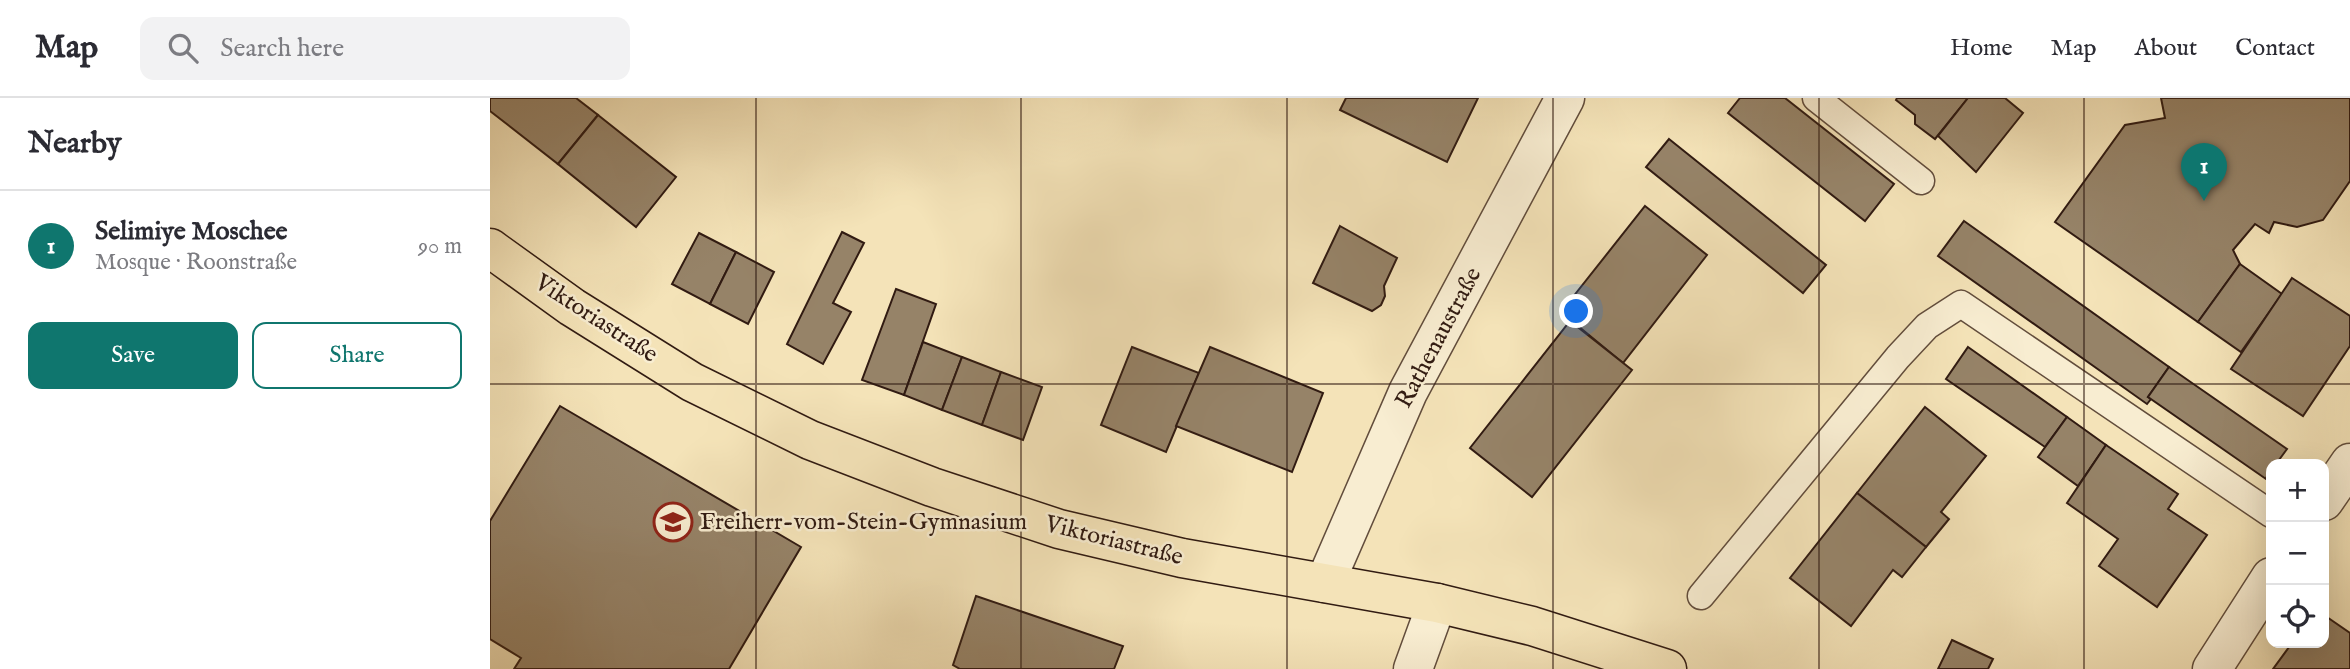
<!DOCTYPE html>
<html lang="en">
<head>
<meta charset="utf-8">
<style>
  body { margin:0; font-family:"IM FELL English",serif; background:#f2f2f3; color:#2b2b33 }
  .controls { position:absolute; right:21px; bottom:21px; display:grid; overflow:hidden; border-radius:14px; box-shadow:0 7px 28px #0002 }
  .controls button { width:63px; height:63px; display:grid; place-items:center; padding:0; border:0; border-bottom:2px solid #e1e1e2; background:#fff; color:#2b2b33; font:35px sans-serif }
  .you { position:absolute; left:1087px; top:214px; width:24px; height:24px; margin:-18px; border:5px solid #fff; border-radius:50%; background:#1a73e8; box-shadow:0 0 0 10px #1a73e833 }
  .badge { display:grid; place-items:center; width:46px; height:46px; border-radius:50%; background:#0f766e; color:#fff; font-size:23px; font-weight:700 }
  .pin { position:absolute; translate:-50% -58px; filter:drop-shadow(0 2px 4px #0008) }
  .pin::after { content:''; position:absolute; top:37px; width:24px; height:21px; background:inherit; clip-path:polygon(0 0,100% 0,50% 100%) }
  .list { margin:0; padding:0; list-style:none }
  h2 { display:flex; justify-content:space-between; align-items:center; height:91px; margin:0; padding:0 28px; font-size:30px }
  h2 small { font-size:23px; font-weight:400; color:#7c7c81 }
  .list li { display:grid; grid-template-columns:46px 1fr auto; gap:21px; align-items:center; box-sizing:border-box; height:112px; padding:0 28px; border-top:2px solid #e1e1e2 }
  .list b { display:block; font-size:26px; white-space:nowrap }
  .list p { margin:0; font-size:23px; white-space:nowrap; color:#7c7c81 }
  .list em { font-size:23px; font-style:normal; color:#7c7c81 }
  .actions { display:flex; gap:14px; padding:21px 28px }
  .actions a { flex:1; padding:16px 0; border:2px solid #0f766e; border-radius:14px; text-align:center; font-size:24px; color:#0f766e }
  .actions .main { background:#0f766e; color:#fff }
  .icon { flex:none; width:38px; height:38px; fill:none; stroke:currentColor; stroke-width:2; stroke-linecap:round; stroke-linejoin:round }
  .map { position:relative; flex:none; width:1860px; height:571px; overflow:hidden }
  header { display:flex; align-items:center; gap:42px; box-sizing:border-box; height:98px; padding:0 35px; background:#fff; border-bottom:2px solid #e1e1e2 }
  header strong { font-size:33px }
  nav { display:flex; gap:38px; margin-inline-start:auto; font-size:24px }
  .search { width:490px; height:63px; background:#f2f2f3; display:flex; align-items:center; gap:18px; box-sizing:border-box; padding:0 24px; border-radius:14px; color:#7c7c81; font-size:26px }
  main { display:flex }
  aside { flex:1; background:#fff }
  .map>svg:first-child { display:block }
  .building { fill:#968368; stroke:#311b12; stroke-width:2 }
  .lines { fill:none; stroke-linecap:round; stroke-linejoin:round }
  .lane-casing { stroke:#624d3c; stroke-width:29 }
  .street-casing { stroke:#624d3c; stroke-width:41 }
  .primary-casing { stroke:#311b12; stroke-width:41 }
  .lane { stroke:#f8edd1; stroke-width:26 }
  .street { stroke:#f8edd1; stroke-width:38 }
  .primary { stroke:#f4e3b8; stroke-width:38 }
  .grid { fill:none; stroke:#311b12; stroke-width:2; stroke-opacity:0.55 }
  .labels { text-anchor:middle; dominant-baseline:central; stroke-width:5; stroke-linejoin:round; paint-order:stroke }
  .street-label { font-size:24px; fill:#311b12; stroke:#f8edd1 }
  .poi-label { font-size:24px; fill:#311b12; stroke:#f8edd1; text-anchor:start }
</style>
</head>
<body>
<header>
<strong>Map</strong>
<div class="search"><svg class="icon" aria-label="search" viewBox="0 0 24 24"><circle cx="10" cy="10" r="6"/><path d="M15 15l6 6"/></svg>Search here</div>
<nav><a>Home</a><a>Map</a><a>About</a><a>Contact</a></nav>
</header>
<main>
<aside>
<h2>Nearby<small></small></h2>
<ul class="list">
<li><span class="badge">1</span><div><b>Selimiye Moschee</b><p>Mosque · Roonstraße</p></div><em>90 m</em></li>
</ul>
<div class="actions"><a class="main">Save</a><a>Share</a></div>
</aside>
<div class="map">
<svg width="1860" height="571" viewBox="0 0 1860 571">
  <rect width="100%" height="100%" fill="#f4e3b8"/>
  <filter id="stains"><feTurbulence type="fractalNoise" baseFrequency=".00286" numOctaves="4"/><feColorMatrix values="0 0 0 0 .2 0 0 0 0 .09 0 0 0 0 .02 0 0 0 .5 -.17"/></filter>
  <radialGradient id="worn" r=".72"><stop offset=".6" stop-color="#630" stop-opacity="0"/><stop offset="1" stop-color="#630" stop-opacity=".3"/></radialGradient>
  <!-- building -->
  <g class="building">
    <path d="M0 0H86L108 17 68 66 0 13Z"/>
    <path d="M856 0H988L957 64 850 12Z"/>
    <path d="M1250 0H1295L1404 86 1375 123 1238 15Z"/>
    <path d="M1407 0H1478L1445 41 1425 26V17L1406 2Z"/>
    <path d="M1478 0H1515L1533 15 1486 74 1448 38Z"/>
    <path d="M1671 0H1860V83L1833 122 1807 129 1784 124 1779 135 1765 126 1743 152 1750 166 1708 224 1565 124 1635 27 1675 20Z"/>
    <path d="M108 17 186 79 146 129 68 66Z"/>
    <path d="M1179 41 1336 167 1313 195 1156 69Z"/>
    <path d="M1155 108 1217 157 1133 265 1071 214Z"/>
    <path d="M1474 123 1679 269 1658 299 1661 301 1657 306 1448 158Z"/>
    <path d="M850 128 907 160 894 188 895 198 891 207 882 213 823 185Z"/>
    <path d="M352 134 374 145 343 205 361 214 333 266 297 246Z"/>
    <path d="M209 135 246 154 220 206 182 186Z"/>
    <path d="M246 154 284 174 258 226 220 206Z"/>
    <path d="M1750 166 1792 196 1751 254 1708 224Z"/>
    <path d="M1802 180 1860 218V248L1813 318 1741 271Z"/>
    <path d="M406 191 446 206 414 297 372 282Z"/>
    <path d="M1080 223 1142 272 1042 399 980 350Z"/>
    <path d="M433 244 472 259 452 312 414 297Z"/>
    <path d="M642 249 709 275 676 354 611 327Z"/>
    <path d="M720 249 833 295 802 374 686 328Z"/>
    <path d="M1478 249 1577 319 1555 349 1456 281Z"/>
    <path d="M472 259 511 274 492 327 452 312Z"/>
    <path d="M1679 269 1797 351 1786 366H1781L1776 381 1658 299Z"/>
    <path d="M511 274 552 289 533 342 492 327Z"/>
    <path d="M70 308 311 449 239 571H24L31 560 0 541V423Z"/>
    <path d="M1435 309 1496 358 1451 414 1459 421 1436 449 1367 395Z"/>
    <path d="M1577 319 1616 347 1588 388 1548 359Z"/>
    <path d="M1616 347 1688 396 1678 411 1717 437 1667 509 1609 468 1628 441 1577 405Z"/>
    <path d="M1367 395 1436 449 1412 479 1403 472 1361 528 1300 480Z"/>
    <path d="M486 498 633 548 624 571H470L463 567Z"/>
    <path d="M1834 517 1860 535V571H1783L1802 545H1834Z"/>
    <path d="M1462 542 1503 561 1498 571H1448Z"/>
  </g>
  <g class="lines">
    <defs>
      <g id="lane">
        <path d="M1326 0 1431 83"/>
        <path d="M1211 498 1408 259 1437 228 1471 206 1781 416"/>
      </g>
      <g id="street">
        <path d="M1834 403 1860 365"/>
        <path d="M835 485 918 294 1075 0"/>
        <path d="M923 571 947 505"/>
        <path d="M1722 571 1781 479"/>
      </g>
      <path id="primary" d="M0 150 82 209 202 284 320 342 442 389 569 431 692 460 947 505 1042 528 1177 571"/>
    </defs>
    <!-- lane casing -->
    <use href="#lane" class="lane-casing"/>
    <!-- street casing -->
    <use href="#street" class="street-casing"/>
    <!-- primary casing -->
    <use href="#primary" class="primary-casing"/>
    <!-- lane -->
    <use href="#lane" class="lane"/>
    <!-- street -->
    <use href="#street" class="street"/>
    <!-- primary -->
    <use href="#primary" class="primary"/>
  </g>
  <!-- grid -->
  <path class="grid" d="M266 0V571M531 0V571M797 0V571M1063 0V571M1329 0V571M1594 0V571M0 286H1860"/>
  <!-- icons -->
  <defs>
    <symbol id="school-ring" viewBox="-11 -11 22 22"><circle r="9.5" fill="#f8edd1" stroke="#8f2418" stroke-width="1.5"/><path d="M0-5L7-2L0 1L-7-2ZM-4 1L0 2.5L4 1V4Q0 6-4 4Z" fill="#8f2418"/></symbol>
  </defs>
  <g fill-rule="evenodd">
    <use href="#school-ring" x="161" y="402" width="44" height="44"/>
  </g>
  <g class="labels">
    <!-- street labels -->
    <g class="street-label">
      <text transform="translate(106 221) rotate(33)">Viktoriastraße</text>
      <text transform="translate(949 240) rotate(-62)">Rathenaustraße</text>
      <text transform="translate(624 443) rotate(14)">Viktoriastraße</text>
    </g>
    <!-- poi labels -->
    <g class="poi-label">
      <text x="210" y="424">Freiherr-vom-Stein-Gymnasium</text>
    </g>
  </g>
  <rect width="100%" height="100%" filter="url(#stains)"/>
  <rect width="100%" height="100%" fill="url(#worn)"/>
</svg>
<div class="controls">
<button>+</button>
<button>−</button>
<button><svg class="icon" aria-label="locate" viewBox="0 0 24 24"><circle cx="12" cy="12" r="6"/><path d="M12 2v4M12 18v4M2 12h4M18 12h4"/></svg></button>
</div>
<div class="you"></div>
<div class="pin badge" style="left:1714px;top:103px">1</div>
</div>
</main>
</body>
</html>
